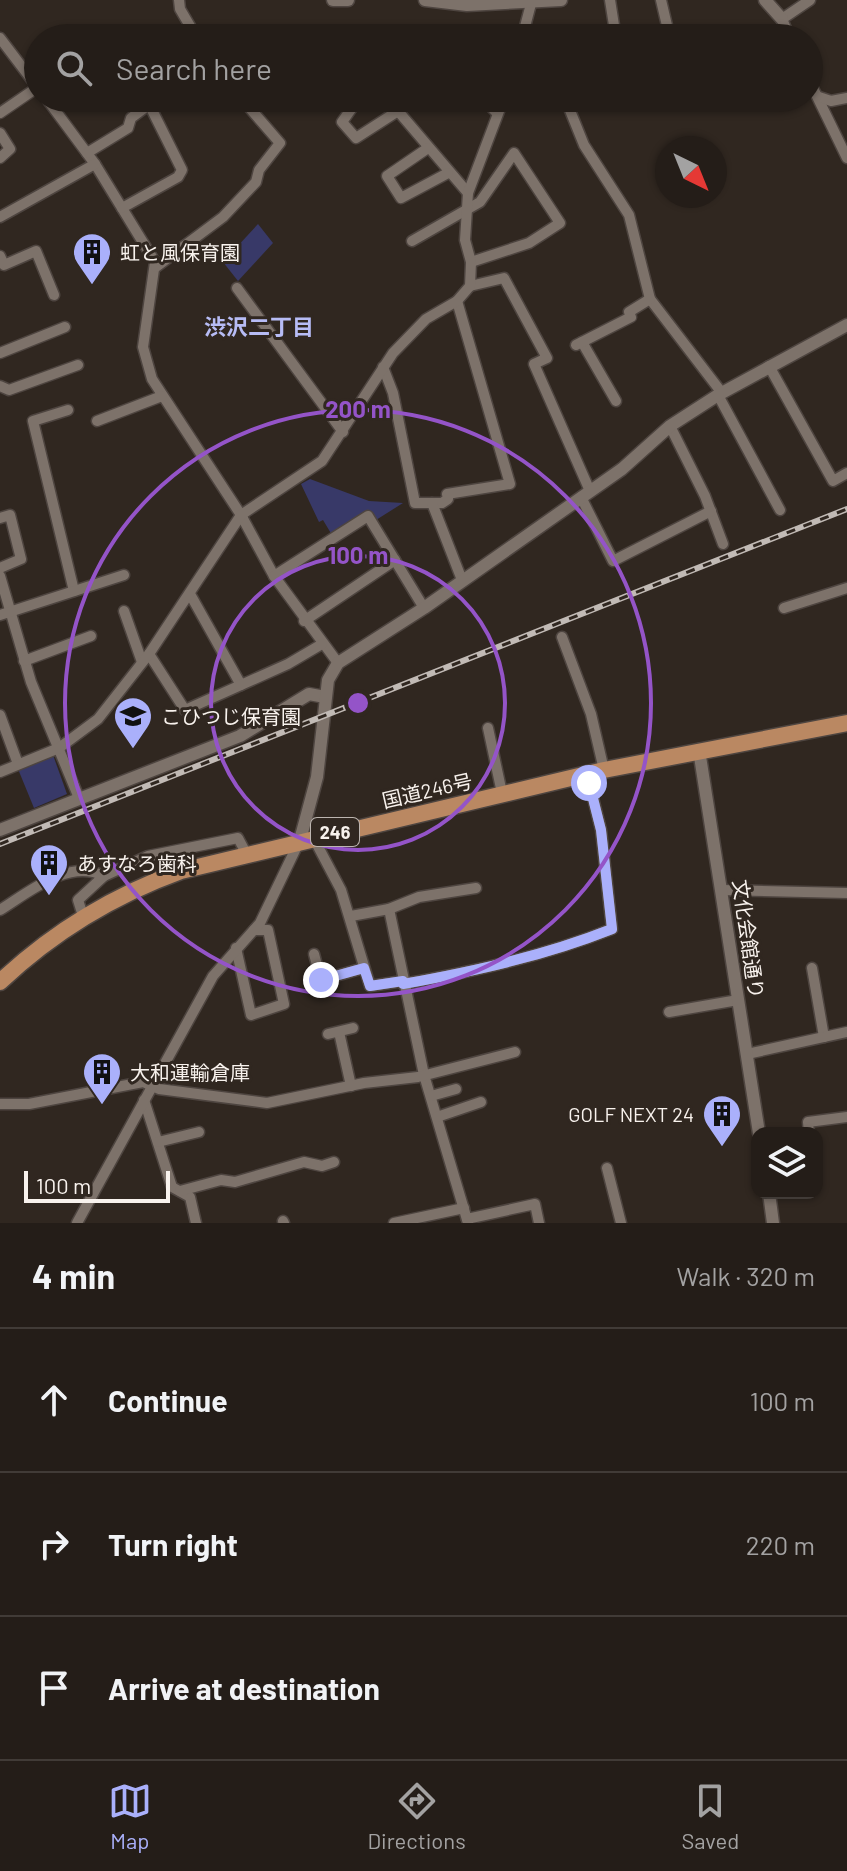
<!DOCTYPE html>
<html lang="en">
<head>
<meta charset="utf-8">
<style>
  body { margin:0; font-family:Barlow,"Noto Sans JP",sans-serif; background:#2c2621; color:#f1f3f6 }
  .controls { position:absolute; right:24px; bottom:24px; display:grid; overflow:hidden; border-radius:16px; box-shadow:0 2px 6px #0004 }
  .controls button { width:72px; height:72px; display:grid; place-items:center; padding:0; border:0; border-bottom:2px solid #413b37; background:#241d18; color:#f1f3f6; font:40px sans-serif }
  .compass { position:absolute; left:655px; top:136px; width:72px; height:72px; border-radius:50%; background:#241d18; box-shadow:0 2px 6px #0004; rotate:137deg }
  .scale { position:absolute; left:24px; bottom:20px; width:146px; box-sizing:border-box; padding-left:8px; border:4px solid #f8f2ed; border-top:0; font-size:22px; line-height:28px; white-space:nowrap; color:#f8f2ed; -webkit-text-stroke:6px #302720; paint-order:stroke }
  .stop { position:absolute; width:24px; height:24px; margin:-18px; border:6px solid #aab0fb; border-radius:50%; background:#fff }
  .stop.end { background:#aab0fb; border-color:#fff; box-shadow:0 2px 8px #0008 }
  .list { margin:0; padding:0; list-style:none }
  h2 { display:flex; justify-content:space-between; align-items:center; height:104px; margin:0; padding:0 32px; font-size:34px }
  h2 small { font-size:26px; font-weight:400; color:#a3a2a2 }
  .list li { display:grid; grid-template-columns:52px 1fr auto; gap:24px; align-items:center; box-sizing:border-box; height:144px; padding:0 32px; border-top:2px solid #413b37 }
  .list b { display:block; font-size:30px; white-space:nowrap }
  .list em { font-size:26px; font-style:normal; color:#a3a2a2 }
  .icon { flex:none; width:44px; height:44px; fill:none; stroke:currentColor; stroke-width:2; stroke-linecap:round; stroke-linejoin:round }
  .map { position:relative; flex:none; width:847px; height:1223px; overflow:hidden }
  .search { position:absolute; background:#241d18; box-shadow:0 2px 6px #0004; left:24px; right:24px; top:24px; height:88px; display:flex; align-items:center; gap:20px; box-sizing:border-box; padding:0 28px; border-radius:44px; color:#a3a2a2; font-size:30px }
  .sheet { height:536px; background:#241d18 }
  nav { display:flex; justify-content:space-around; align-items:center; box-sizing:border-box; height:112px; border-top:2px solid #413b37; background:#241d18; font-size:22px; color:#a3a2a2 }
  nav a { display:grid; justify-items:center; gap:4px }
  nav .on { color:#aab0fb }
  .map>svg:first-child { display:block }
  .green { fill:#383968 }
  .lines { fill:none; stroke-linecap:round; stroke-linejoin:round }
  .minor-casing { stroke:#4e4540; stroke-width:13 }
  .tertiary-casing { stroke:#4e4540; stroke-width:15 }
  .trunk-casing { stroke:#4e4540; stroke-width:19 }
  .minor { stroke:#7d726a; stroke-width:10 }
  .tertiary { stroke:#7d726a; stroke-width:12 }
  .trunk { stroke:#ba8862; stroke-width:16 }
  .rail-casing { stroke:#c1bab5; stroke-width:6 }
  .rail { stroke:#302720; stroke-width:3; stroke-dasharray:9; stroke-linecap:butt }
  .route { stroke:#aab0fb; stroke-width:10 }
  .ring { fill:none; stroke:#9454c8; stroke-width:4 }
  .labels { text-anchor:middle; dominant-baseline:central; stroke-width:6; stroke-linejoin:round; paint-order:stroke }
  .shield { fill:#302720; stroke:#bcb5b0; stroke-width:2 }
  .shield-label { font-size:18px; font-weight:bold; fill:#f8f2ed }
  .poi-label { font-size:20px; fill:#f8f2ed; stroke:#302720; text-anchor:start }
  .street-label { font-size:20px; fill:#f8f2ed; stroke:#302720 }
  .neighbourhood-label { font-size:22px; font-weight:bold; fill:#b7bcf5; stroke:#302720 }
  .centre { fill:#9454c8; stroke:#302720; stroke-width:4 }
  .ring-label { font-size:24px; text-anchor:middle; font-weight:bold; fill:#9454c8; stroke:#302720; stroke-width:6; stroke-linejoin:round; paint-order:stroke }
</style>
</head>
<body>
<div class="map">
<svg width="847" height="1223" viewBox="0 0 847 1223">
  <rect width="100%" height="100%" fill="#302720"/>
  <!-- green -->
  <g class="green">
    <path d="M258 224 273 243 238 281 223 262Z"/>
    <path d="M310 479 369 501 403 503 376 520 370 512 332 535 323 520 319 522 301 484Z"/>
    <path d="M53 755 67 794 34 808 18 769Z"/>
  </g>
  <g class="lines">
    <defs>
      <g id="minor">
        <path d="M179 0 180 9 197 38"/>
        <path d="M610 0 616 38"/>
        <path d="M661 0 669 34"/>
        <path d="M0 38 38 88"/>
        <path d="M522 38 532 0"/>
        <path d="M790 38 782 19 810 0"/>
        <path d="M809 80 847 158"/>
        <path d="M819 97 831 101 847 98"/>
        <path d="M46 98 95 164 155 262 143 347 152 379 241 515 274 576 338 663"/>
        <path d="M359 98 342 122 356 138 398 111 385 98"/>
        <path d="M482 98 497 113"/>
        <path d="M565 98 584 145 629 215 650 299 722 393"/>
        <path d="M567 105 589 98"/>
        <path d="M398 111 468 193"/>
        <path d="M0 113 38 87"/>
        <path d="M0 133 10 149 0 158"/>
        <path d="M428 148 387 176 401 198 448 173"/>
        <path d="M87 153 128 128 131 118 158 98"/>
        <path d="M122 208 178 177 182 170 146 98"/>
        <path d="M0 217 95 164"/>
        <path d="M412 241 480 202 514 153 560 223 529 243 471 262"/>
        <path d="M0 256 4 265 36 251 54 295"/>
        <path d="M156 267 223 217 256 182 259 170 280 143 241 98"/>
        <path d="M470 286 504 278 547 358 534 364 590 491"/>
        <path d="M237 288 343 432"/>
        <path d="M582 342 616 401"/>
        <path d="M576 345 631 317 629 312 650 299"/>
        <path d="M0 353 65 327"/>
        <path d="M769 366 833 481 847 473"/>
        <path d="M383 367 393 393 415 503H442L448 499 447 494 510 484 457 301"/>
        <path d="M0 386 9 390 78 365"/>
        <path d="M718 395 780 510"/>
        <path d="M68 410 33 421 74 591"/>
        <path d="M97 421 162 396"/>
        <path d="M670 426 705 496 723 544"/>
        <path d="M581 497 613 561 711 511"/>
        <path d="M432 503 462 580"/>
        <path d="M0 518 10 515 21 559 0 568"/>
        <path d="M0 576 31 682 79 798"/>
        <path d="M274 576 368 516 424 608"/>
        <path d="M190 594 241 685"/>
        <path d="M784 608 847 588"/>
        <path d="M124 611 142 662"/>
        <path d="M0 615 124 575"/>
        <path d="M304 621 395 560"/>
        <path d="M562 637 591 714 604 770"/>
        <path d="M149 654 185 710 288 664 322 644"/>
        <path d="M24 661 91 636"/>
        <path d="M0 715 18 764"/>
        <path d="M488 728 502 793"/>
        <path d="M0 772 59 748 98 719 149 654 241 515 322 461 393 353 426 319 457 301 470 286 471 262 465 240 468 193 504 98"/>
        <path d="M313 837 341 890 370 986 403 981"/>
        <path d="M104 876 148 856 238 838 246 853"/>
        <path d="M722 890 847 893"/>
        <path d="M389 909 424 1075 468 1223"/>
        <path d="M0 910C29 892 69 858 104 876L78 900 83 916"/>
        <path d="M351 916 389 909 419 897 476 888"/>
        <path d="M236 948 251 1015 284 1004 268 930H254"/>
        <path d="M314 954 321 980 364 968"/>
        <path d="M812 968 824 1037"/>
        <path d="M403 984C475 971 544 956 612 929L601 830 587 774"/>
        <path d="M669 1012 738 1000"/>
        <path d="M339 1032 351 1086"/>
        <path d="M328 1034 353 1028"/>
        <path d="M747 1054 847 1032"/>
        <path d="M431 1096 456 1089"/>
        <path d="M144 1100 172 1187 190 1197 196 1223"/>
        <path d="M0 1104H29L143 1082 159 1089 267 1103 364 1083 418 1077 515 1052"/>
        <path d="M437 1117 481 1102"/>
        <path d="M809 1133 808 1122 847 1117"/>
        <path d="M158 1142 199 1132"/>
        <path d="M607 1168 621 1223"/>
        <path d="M180 1191 221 1180 235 1182 304 1162 322 1166 334 1162"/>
        <path d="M467 1219 535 1204 539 1223"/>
        <path d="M283 1221 284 1223"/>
        <path d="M77 1223 213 976 260 923 299 842"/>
        <path d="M394 1223 464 1208"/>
      </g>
      <g id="tertiary">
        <path d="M333 0H348"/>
        <path d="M425 0 467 5 561 0"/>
        <path d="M765 0 782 19"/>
        <path d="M699 750 759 1133"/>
        <path d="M0 830 240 736 309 694 325 697"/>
        <path d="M300 840 317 777 328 680 338 663 424 608 622 469 670 426 718 395 847 325"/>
        <path d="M769 1193 773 1223"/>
      </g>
      <path id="trunk" d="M0 982C54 931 112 896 181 871L604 770 847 723"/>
    </defs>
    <!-- minor casing -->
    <use href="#minor" class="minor-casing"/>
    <!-- tertiary casing -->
    <use href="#tertiary" class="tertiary-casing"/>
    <!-- trunk casing -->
    <use href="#trunk" class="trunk-casing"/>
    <!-- minor -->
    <use href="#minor" class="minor"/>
    <!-- tertiary -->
    <use href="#tertiary" class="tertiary"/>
    <!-- trunk -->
    <use href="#trunk" class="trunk"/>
    <defs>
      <path id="rail" d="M0 844 847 509"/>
    </defs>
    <!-- rail casing -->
    <use href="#rail" class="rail-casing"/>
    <!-- rail -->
    <use href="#rail" class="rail"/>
  </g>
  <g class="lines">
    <!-- route -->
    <path class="route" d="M321 980 364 968 370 986 403 981V984C475 971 544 956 612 929L601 830 589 783"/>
  </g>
  <!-- distance rings -->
  <g class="ring">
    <circle cx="358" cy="703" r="147"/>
    <circle cx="358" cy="703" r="293"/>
  </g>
  <!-- icons -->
  <defs>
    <symbol id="building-pin" viewBox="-11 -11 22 30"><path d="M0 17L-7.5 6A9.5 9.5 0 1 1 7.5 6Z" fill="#aab0fb" stroke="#302720"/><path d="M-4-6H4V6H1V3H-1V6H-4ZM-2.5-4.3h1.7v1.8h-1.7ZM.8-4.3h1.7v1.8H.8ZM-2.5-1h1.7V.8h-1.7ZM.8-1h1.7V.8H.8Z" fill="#111"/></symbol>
    <symbol id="school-pin" viewBox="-11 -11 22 30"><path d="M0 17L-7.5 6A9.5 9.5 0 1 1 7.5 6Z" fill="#aab0fb" stroke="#302720"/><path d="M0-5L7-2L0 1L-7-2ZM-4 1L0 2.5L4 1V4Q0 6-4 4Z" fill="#111"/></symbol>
  </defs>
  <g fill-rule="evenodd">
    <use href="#building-pin" x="70" y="230" width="44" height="60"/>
    <use href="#school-pin" x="111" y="694" width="44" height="60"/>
    <use href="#building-pin" x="27" y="841" width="44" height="60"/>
    <use href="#building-pin" x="80" y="1050" width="44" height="60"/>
    <use href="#building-pin" x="700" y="1092" width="44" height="60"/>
  </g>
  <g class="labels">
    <!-- shield labels -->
    <rect class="shield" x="311" y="818" width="48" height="28" rx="6"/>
    <g class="shield-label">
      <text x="335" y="832">246</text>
    </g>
    <!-- poi labels -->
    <g class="poi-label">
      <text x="120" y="252">虹と風保育園</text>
      <text x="161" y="716">こひつじ保育園</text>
      <text x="77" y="863">あすなろ歯科</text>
      <text x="130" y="1072">大和運輸倉庫</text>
      <text x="694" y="1114" text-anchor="end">GOLF NEXT 24</text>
    </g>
    <!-- street labels -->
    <g class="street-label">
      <text transform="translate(427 790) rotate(-13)">国道246号</text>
      <text transform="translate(749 939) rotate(82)">文化会館通り</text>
    </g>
    <!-- neighbourhood labels -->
    <g class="neighbourhood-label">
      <text x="259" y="326">渋沢二丁目</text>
    </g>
  </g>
  <circle cx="358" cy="703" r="12" class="centre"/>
  <g class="ring-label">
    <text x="358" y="418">200 m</text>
    <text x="358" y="564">100 m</text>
  </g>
</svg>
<div class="controls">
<button><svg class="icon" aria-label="layers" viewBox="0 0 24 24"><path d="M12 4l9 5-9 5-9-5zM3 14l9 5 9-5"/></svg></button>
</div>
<svg class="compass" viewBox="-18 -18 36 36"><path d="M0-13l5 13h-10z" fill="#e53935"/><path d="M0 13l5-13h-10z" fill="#a3a2a2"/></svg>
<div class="scale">100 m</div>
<div class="stop" style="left:589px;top:783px"></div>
<div class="stop end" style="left:321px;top:980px"></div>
<div class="search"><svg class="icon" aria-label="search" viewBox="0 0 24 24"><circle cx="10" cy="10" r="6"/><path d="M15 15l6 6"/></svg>Search here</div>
</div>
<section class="sheet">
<h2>4 min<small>Walk · 320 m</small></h2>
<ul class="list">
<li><svg class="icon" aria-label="ahead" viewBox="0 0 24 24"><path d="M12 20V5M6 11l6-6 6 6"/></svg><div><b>Continue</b></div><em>100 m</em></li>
<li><svg class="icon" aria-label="right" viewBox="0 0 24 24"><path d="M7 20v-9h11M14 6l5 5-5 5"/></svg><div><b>Turn right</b></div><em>220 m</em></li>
<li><svg class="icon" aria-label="arrive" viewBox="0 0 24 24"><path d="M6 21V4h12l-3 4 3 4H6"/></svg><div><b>Arrive at destination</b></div></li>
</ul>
</section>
<nav>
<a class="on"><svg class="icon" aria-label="map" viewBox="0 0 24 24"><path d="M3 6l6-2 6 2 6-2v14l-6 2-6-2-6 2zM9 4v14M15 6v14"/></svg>Map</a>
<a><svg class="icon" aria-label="directions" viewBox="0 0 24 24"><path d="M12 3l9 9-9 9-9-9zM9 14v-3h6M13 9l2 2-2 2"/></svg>Directions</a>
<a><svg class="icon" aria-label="saved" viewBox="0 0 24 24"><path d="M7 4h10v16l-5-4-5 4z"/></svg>Saved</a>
</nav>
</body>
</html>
